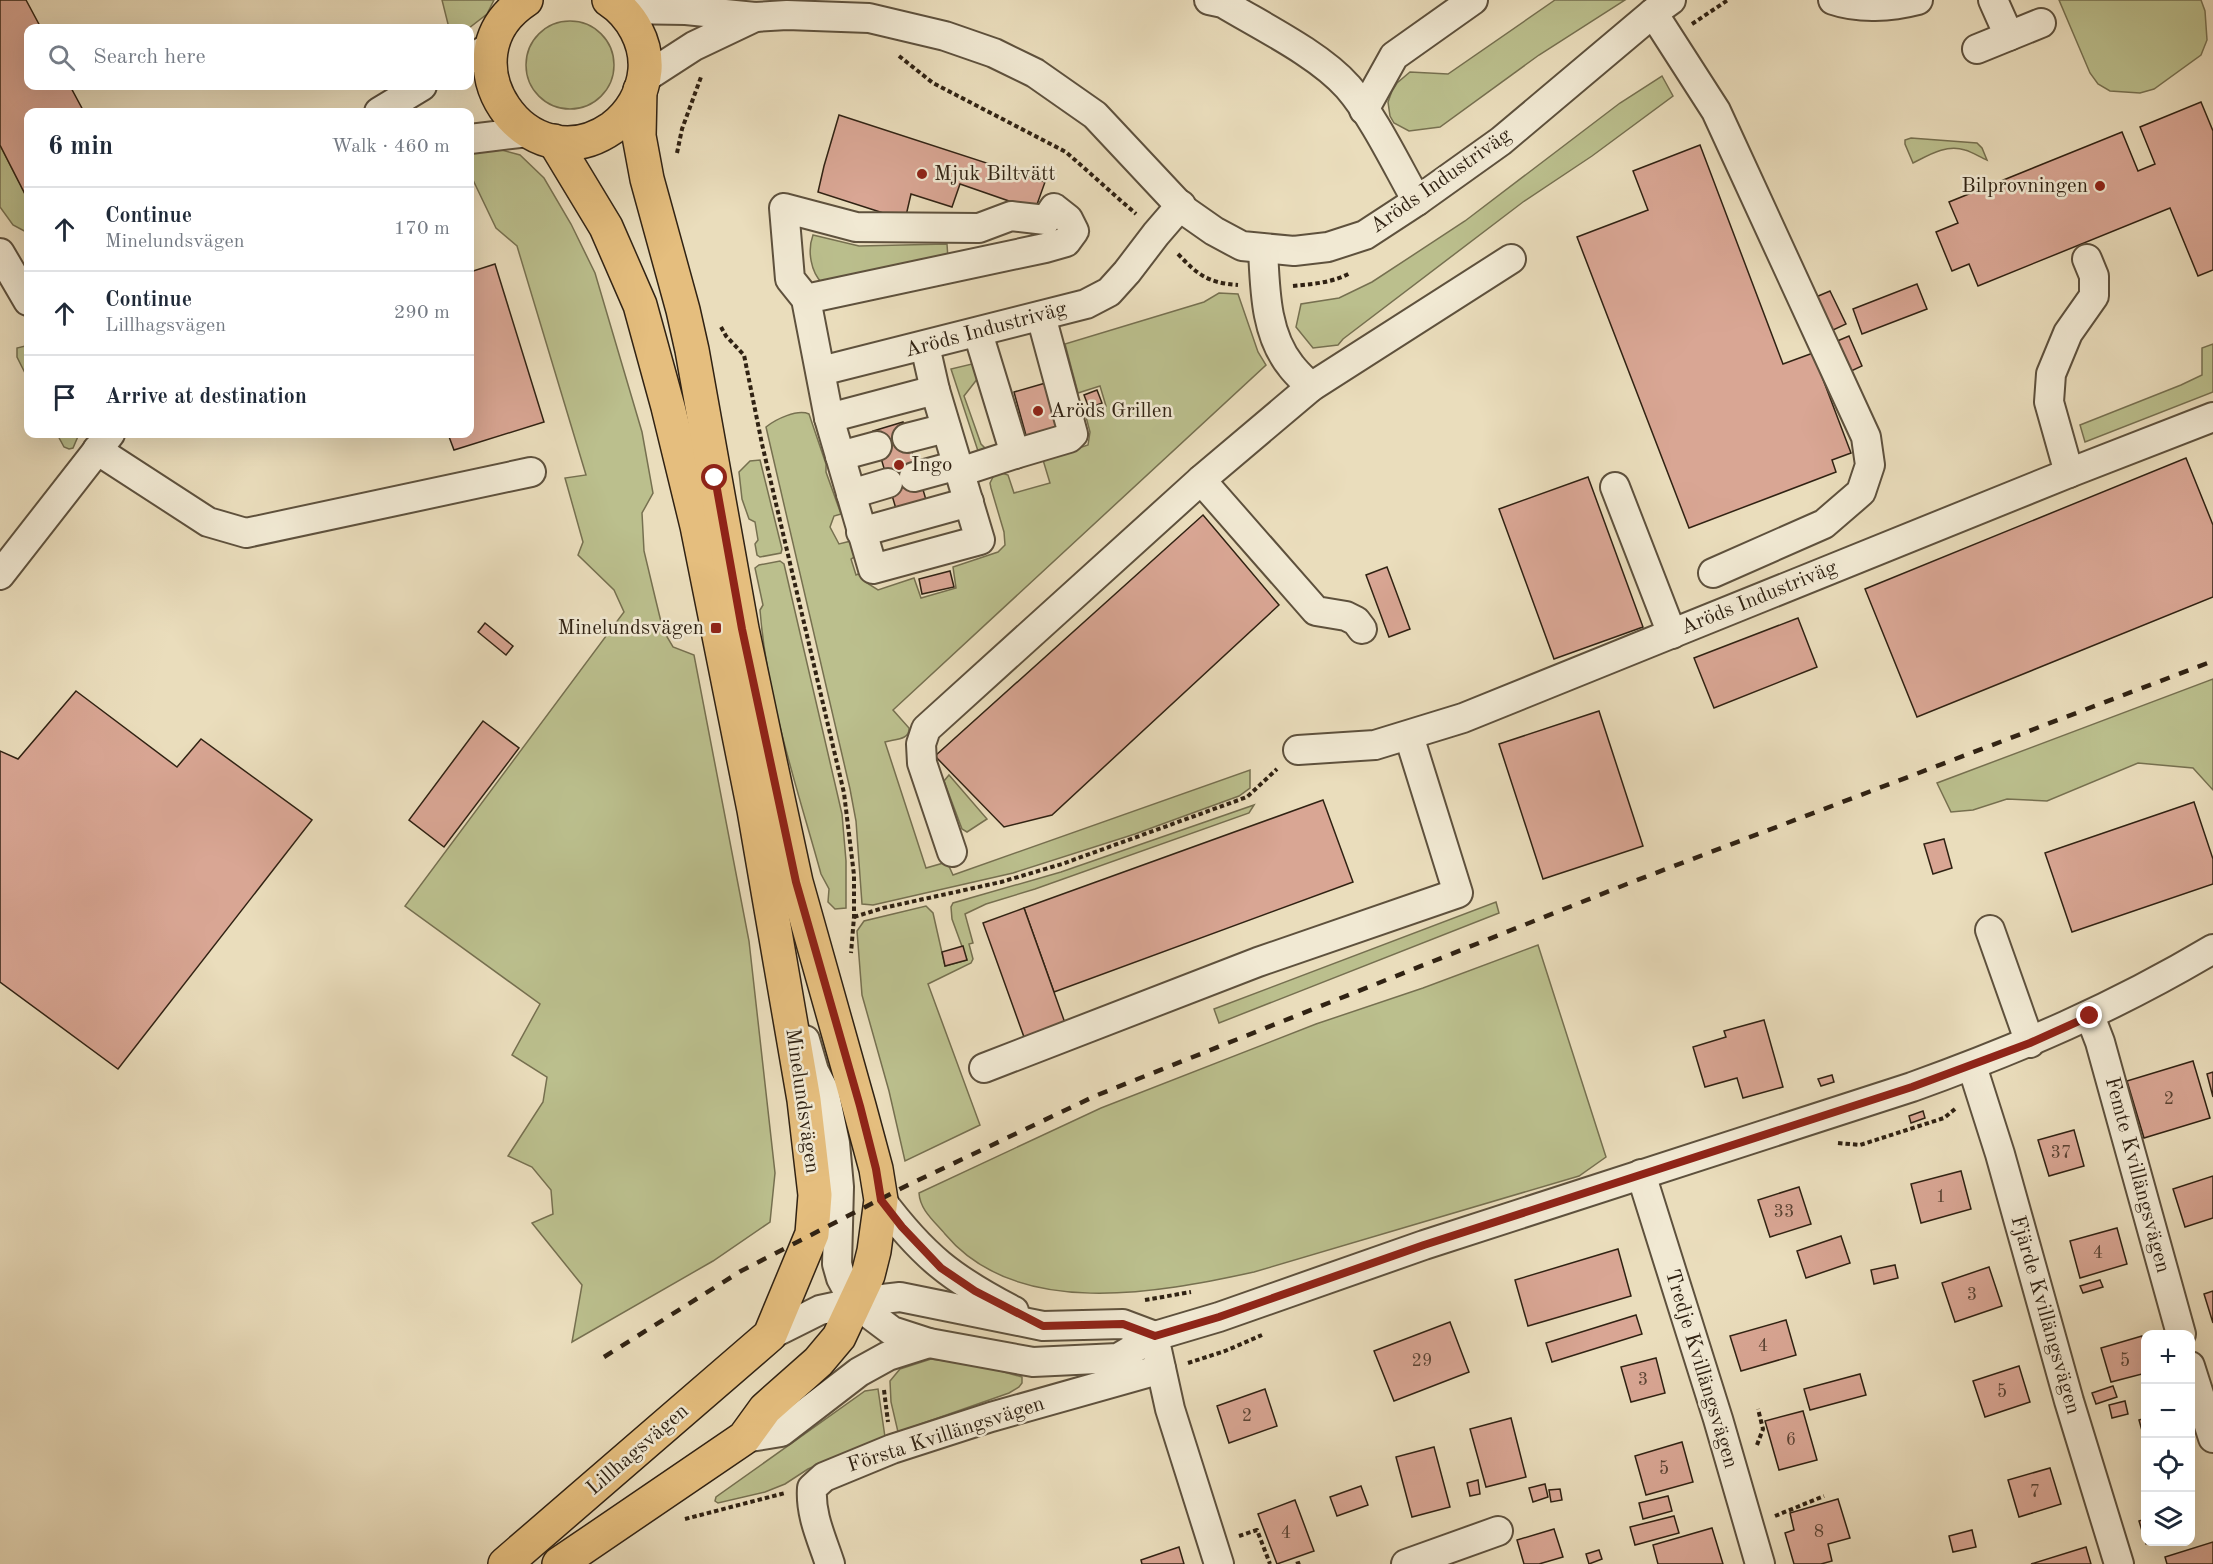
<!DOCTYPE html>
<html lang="en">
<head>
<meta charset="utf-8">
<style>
  body { margin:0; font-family:"Old Standard TT",serif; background:#f6f6f7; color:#1f2937 }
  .controls { position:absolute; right:18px; bottom:18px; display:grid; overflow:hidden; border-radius:12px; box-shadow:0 6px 24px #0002 }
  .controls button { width:54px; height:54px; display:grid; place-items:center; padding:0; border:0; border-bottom:2px solid #e0e1e3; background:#fff; color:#1f2937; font:30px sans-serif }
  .stop { position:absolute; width:18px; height:18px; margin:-14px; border:4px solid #8f2418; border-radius:50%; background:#fff }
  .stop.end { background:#8f2418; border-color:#fff; box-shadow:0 2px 6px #0008 }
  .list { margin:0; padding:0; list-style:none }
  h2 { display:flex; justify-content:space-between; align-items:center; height:78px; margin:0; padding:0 24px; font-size:26px }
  h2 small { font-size:20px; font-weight:400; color:#747a83 }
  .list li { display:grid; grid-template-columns:39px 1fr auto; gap:18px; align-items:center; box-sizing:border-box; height:84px; padding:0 24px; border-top:2px solid #e0e1e3 }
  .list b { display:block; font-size:22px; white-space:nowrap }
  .list p { margin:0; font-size:20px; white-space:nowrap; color:#747a83 }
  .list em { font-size:20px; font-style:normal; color:#747a83 }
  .icon { flex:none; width:33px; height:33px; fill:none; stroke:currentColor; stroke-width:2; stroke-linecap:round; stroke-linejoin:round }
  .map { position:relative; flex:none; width:2213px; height:1564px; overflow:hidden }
  .search { position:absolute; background:#fff; box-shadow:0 6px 24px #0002; left:24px; top:24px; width:450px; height:66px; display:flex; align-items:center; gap:15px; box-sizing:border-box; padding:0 21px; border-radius:12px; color:#747a83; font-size:22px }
  .panel { position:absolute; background:#fff; box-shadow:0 6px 24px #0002; left:24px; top:108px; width:450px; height:330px; border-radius:12px }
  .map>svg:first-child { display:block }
  .green { fill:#bbbf8d; stroke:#767050; stroke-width:1.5 }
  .building { fill:#d9a694; stroke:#302213; stroke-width:1.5 }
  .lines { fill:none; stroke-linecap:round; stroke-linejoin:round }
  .minor-casing { stroke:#5e513d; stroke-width:32 }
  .major-casing { stroke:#302213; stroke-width:36 }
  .path { stroke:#302213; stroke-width:4; stroke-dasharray:4.5 3; stroke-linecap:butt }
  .minor { stroke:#f1e9d3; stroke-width:28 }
  .major { stroke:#e5be7e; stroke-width:33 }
  .rail { stroke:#302213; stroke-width:4.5; stroke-dasharray:10 10; stroke-linecap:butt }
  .route { stroke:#8f2418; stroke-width:8 }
  .poi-dot { fill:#8f2418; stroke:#f1e9d3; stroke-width:2 }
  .labels { text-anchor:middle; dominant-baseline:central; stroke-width:5; stroke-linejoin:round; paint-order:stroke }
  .number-label { font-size:18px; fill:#5a4333 }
  .poi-label { font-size:21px; fill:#302213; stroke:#f1e9d3; text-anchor:start }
  .street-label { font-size:21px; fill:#302213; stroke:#f1e9d3 }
</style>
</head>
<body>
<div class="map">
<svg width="2213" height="1564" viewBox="0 0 2213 1564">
  <rect width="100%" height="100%" fill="#eaddbc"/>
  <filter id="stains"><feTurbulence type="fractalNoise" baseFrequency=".00333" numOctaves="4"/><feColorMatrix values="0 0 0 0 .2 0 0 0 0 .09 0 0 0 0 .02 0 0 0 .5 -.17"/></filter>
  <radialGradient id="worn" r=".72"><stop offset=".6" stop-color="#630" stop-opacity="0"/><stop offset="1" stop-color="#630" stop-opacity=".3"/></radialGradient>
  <!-- green -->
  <g class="green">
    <path d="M442 0H494L487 14 469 28H449Z"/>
    <path d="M1555 0H1625L1539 55 1440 127 1409 131 1394 123 1390 116 1388 102 1392 91 1397 83 1410 72 1448 74Z"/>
    <path d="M2059 0H2201L2205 11 2207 40 2201 55 2154 89 2140 93 2110 91 2098 84 2090 73Z"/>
    <circle cx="570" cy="65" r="44"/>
    <path d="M1662 76 1673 96 1592 156 1523 202 1343 339 1338 345 1313 348 1296 327 1301 304 1339 298 1372 282 1465 221 1620 103Z"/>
    <path d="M1911 138 1977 143 1982 148 1987 160C1980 157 1972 152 1965 150 1946 144 1929 155 1913 163L1905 144V140Z"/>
    <path d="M0 145 28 200V233L13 225 0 207Z"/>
    <path d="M494 148 520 155 544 178 571 224 595 273 642 432 653 493 642 513 644 551 655 597 663 630 673 647 694 655 749 941 775 1173 770 1222 713 1261 572 1342 582 1285 532 1223 553 1214 551 1190 532 1167 508 1156 543 1102 547 1077 512 1055 540 1004 405 906 624 612 614 590 578 555 583 542 565 478 586 475 517 246 496 228 472 178H470V149Z"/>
    <path d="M813 235 859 246 947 244 948 259 822 283C811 272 807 251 813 235Z"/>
    <path d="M1219 293 1238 294 1258 352 1266 365 893 710 909 728C910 740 895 739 885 742L926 868 947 862 953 875 1250 770V788L1239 796 1135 834 1013 873 873 905 862 904 856 821 850 789 766 427C776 419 797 409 809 414L826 464V472L841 514 834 516 830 527 839 544 851 541 856 556 851 559 856 575 863 572 867 583 878 590 914 578 921 598 956 588 953 567 998 552 1005 545 1004 532 991 488 990 483 994 475 1002 473 1008 475 1014 493 1050 483 1043 460 1088 445 1090 432 1085 413 1106 406 1100 386 1078 393 1065 344 1204 302Z"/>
    <path d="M2213 344V392L2085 442 2080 425 2181 385 2202 375V348Z"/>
    <path d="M25 346 28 350V379L17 357V348Z"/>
    <path d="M976 363 982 373 964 396 981 444 985 448 978 451 951 369Z"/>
    <path d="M57 434H79L73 448 69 449 64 447Z"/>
    <path d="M760 460 782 549 781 553 760 557 757 555 755 544 758 540 755 522 749 519 742 499 739 472 750 461Z"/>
    <path d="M780 561 784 564 842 814 846 861V908L835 909 828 902 829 889 821 874C797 787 767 700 760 610L763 605 755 568 759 565Z"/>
    <path d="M2213 679V790L2193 768 2138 763 2047 801 2007 799 1973 810 1951 812 1937 783Z"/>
    <path d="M949 775 987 819 967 832 962 829 944 781Z"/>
    <path d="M1254 805 1249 813 1035 889 986 904 965 914 973 943 969 944 973 959 971 963 928 984 980 1125 905 1161 889 1091 862 995 857 931 864 921 926 906 933 913 945 966 967 960 952 919 951 907 953 903 1061 872Z"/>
    <path d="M1496 902 1499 913 1219 1023 1214 1009Z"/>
    <path d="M1538 945 1606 1157 1579 1176 1254 1272C1158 1293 1017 1320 945 1234 934 1221 920 1210 919 1193L1101 1108 1316 1024 1423 988Z"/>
    <path d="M931 1359 979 1365 1022 1377V1383L1019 1387 1009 1393 898 1432 891 1402 890 1381 900 1369Z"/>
    <path d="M878 1389 885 1437 808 1469 785 1484 765 1492 718 1503 715 1501 716 1497 865 1391Z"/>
  </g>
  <!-- building -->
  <g class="building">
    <path d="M0 0H26L41 28H28V86H70L84 112H28V200L0 145Z"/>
    <path d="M2201 102 2213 131V270L2198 276 2170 208 1978 286 1969 264 1952 271 1936 232 1958 223 1949 202 2122 132 2138 171 2155 164 2140 127Z"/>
    <path d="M839 115 1045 182 1035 210 960 184 952 207 911 194 905 220 818 192 824 166Z"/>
    <path d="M1700 145 1783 364 1813 353 1851 453 1832 460 1836 472 1689 528 1577 237 1648 210 1633 171Z"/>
    <path d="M495 264 544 422 454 450 448 434H470V272Z"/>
    <path d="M1917 284 1927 309 1862 334 1853 309Z"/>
    <path d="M1830 291 1846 324 1831 331 1816 297Z"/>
    <path d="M1849 336 1862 366 1849 372 1835 342Z"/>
    <path d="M1049 382 1062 429 1027 439 1014 392Z"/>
    <path d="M1097 390 1102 403 1089 408 1084 395Z"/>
    <path d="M903 422 929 510 899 519 873 431Z"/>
    <path d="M2186 458 2213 525V597L1917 717 1865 589Z"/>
    <path d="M1588 477 1643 627 1554 659 1499 509Z"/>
    <path d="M1203 515 1279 605 1052 815 1004 827 935 756Z"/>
    <path d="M1387 567 1410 629 1389 637 1366 575Z"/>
    <path d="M950 571 954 587 922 594 919 579Z"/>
    <path d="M1798 618 1817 667 1714 708 1694 658Z"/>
    <path d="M485 623 513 646 506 655 478 632Z"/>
    <path d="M76 691 177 767 201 739 312 820 118 1069 0 982V751L18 759Z"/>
    <path d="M1599 711 1643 846 1543 879 1499 744Z"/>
    <path d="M483 721 519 748 444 847 409 820Z"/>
    <path d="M1323 800 1353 882 1054 992 1024 908Z"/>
    <path d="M2194 802 2213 859V884L2072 932 2045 853Z"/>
    <path d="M1944 839 1952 868 1933 874 1924 844Z"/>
    <path d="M1024 908 1065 1023 1024 1037 983 923Z"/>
    <path d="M963 946 967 960 945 966 942 952Z"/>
    <path d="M1764 1020 1783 1087 1743 1098 1737 1078 1705 1087 1693 1047 1726 1037 1724 1031Z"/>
    <path d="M2193 1061 2210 1118 2144 1138 2127 1081Z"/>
    <path d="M2213 1072V1097L2207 1074Z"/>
    <path d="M1832 1075 1834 1082 1821 1086 1818 1079Z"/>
    <path d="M1923 1111 1925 1118 1911 1123 1909 1116Z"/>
    <path d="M2074 1130 2084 1166 2049 1176 2038 1140Z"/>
    <path d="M1961 1171 1971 1209 1921 1223 1911 1184Z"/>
    <path d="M2213 1176V1218L2185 1227 2173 1189Z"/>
    <path d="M1799 1187 1811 1224 1770 1237 1758 1200Z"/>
    <path d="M2117 1228 2127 1264 2080 1278 2070 1241Z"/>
    <path d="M1841 1236 1850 1263 1806 1278 1797 1251Z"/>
    <path d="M1618 1249 1631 1296 1528 1326 1515 1280Z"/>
    <path d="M1895 1265 1898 1278 1874 1284 1871 1270Z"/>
    <path d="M1989 1267 2002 1306 1955 1322 1942 1283Z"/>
    <path d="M2100 1280 2103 1287 2083 1293 2080 1286Z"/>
    <path d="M2213 1291V1323L2204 1294Z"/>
    <path d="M1636 1315 1642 1334 1552 1362 1546 1343Z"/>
    <path d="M1786 1320 1796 1355 1741 1371 1730 1336Z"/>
    <path d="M1450 1322 1469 1372 1394 1401 1374 1351Z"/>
    <path d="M2142 1336 2146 1349V1373L2111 1382 2101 1348Z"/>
    <path d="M1656 1358 1665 1393 1631 1402 1621 1367Z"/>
    <path d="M2019 1366 2030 1402 1985 1417 1973 1381Z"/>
    <path d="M1860 1374 1866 1395 1810 1410 1804 1389Z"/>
    <path d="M2113 1386 2117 1397 2096 1404 2092 1393Z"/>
    <path d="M1265 1389 1277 1426 1229 1443 1217 1406Z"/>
    <path d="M2125 1401 2128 1414 2112 1418 2109 1405Z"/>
    <path d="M1803 1411 1817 1460 1779 1470 1765 1421Z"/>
    <path d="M1511 1418 1526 1477 1486 1487 1470 1429Z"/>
    <path d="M2146 1418V1445L2139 1420Z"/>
    <path d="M1682 1442 1693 1482 1646 1495 1635 1456Z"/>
    <path d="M1434 1447 1450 1507 1412 1517 1396 1457Z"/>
    <path d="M2050 1468 2061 1504 2019 1517 2008 1480Z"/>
    <path d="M1478 1480 1480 1494 1470 1496 1467 1483Z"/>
    <path d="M1545 1484 1548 1497 1533 1502 1529 1488Z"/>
    <path d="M1361 1486 1368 1505 1337 1516 1330 1497Z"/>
    <path d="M1560 1489 1562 1500 1551 1502 1549 1490Z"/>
    <path d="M1668 1496 1672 1511 1643 1519 1639 1503Z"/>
    <path d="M1838 1499 1850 1538 1828 1544 1832 1561 1821 1564H1794L1785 1533 1794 1530 1790 1513Z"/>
    <path d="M1295 1500 1314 1551 1277 1564 1258 1514Z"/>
    <path d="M1674 1516 1679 1533 1635 1545 1630 1527Z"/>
    <path d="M2146 1519V1542H2156L2146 1544 2139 1521Z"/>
    <path d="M1712 1528 1723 1564H1658L1653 1545Z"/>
    <path d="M1554 1529 1563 1557 1539 1564H1524L1517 1540Z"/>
    <path d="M1972 1530 1976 1547 1953 1552 1949 1536Z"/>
    <path d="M2213 1542V1564H2167L2165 1557Z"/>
    <path d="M1179 1547 1184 1564H1142L1141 1560Z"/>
    <path d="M2086 1547 2091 1564H2031Z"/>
    <path d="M1599 1550 1602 1559 1589 1564 1586 1554Z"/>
  </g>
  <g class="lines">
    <defs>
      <g id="minor">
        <path d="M1209 0 1223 3C1261 26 1319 54 1348 87 1374 117 1397 166 1417 201"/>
        <path d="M1833 0C1859 9 1891 7 1918 0"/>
        <path d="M1993 0 2009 36"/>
        <path d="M621 9 686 10 755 17 787 15 869 18 945 36 994 53 1035 73 1095 115 1184 210 1214 231 1242 246 1294 251 1328 247 1365 235 1417 201 1501 141 1653 13 1671 0"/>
        <path d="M1653 13 1716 111 1866 437 1870 465 1861 492 1824 524 1713 573"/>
        <path d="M1977 49 2041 23"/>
        <path d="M470 59 492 46"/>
        <path d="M643 79 694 46 755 17"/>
        <path d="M1364 110 1394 56 1473 0"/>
        <path d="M379 112 422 86"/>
        <path d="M470 139 528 132"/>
        <path d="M1263 249C1265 288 1265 334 1291 366 1297 374 1304 380 1311 387"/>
        <path d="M0 253 28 301"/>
        <path d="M806 299 790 279 784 208 856 227 979 228 1011 216 1046 220 1054 208 1068 219 1074 231 1066 242 1045 248 806 299 829 418 873 569 980 540 935 390 925 346"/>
        <path d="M978 333 1015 454 1069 438 1073 434 1041 316"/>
        <path d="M821 371 1086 304 1109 292 1127 272 1156 234 1181 205"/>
        <path d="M829 418 935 390"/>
        <path d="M907 438 946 428"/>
        <path d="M97 450 208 522 246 533 531 472"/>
        <path d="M840 456 877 446"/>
        <path d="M960 472 1015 454"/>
        <path d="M2069 473 2049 402 2051 374 2068 333 2094 296V276L2087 259"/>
        <path d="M914 477 958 465"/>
        <path d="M1201 480 1316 611 1346 616 1356 621 1362 629"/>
        <path d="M1615 487 1672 634"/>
        <path d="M851 494 888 483"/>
        <path d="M861 532 969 502"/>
        <path d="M0 575 110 434"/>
        <path d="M1298 750 1375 745 1463 718 2069 473 2213 417"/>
        <path d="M952 852 922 763 921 744 926 729 1201 480 1311 387 1511 259"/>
        <path d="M1990 930 2030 1043"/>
        <path d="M2090 1016 2100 1042 2181 1334"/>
        <path d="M805 1040 814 1071 824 1090 835 1143 839 1187 837 1264 841 1278 848 1291 872 1316 892 1331 929 1343 1033 1362 1118 1358 1155 1336 1219 1317 1424 1245 1912 1087C2020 1048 2114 1008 2213 949"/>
        <path d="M1972 1066 2000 1154 2069 1401 2119 1564"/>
        <path d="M984 1068 1258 962 1458 893 1409 736"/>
        <path d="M1641 1174 1718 1419 1760 1564"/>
        <path d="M881 1200C923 1256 952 1279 1014 1311"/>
        <path d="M770 1335 820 1310 857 1302 900 1297 1043 1326 1123 1324 1155 1336"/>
        <path d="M1157 1350 1170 1409 1219 1564"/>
        <path d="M2190 1366 2213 1438"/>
        <path d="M744 1438 781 1432 859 1372 888 1356 929 1343"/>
        <path d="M830 1564C822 1539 810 1515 812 1488L824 1477 892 1449 991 1417 1161 1369"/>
        <path d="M1406 1564 1498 1531"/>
      </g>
      <g id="major">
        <path d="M526 0C439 57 527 187 612 128 631 114 643 93 645 70 647 43 632 15 609 0"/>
        <path d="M505 1564 770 1335 812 1234 815 1195 804 1100 754 810 697 526 668 407 640 305 606 227 554 141"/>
        <path d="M559 1564 744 1438 765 1409 818 1362 839 1337 868 1275 874 1251 881 1200 876 1169 859 1106 796 882 769 757 742 629 692 350 683 310 647 179 639 136 640 90"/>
      </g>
    </defs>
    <!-- minor casing -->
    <use href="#minor" class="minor-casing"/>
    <!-- major casing -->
    <use href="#major" class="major-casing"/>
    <!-- path -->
    <g class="path">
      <path d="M1692 24 1728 0"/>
      <path d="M899 56 933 83 1066 152 1136 214"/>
      <path d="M677 153 682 129 701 77"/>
      <path d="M1178 254C1198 275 1208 283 1238 285"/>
      <path d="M1293 286C1312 284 1332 283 1350 273"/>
      <path d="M721 327 726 336 744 355 762 444 844 793 854 875V917L851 953"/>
      <path d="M854 917 883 908 1001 882 1062 864 1247 797 1277 769"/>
      <path d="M1838 1143 1860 1145 1944 1118 1955 1109"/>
      <path d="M1145 1300 1191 1292"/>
      <path d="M1188 1363 1225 1351 1262 1335"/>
      <path d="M884 1390 888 1422"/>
      <path d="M1757 1445 1763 1429 1758 1409"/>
      <path d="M1775 1516 1824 1496"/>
      <path d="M685 1519 785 1493"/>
      <path d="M1239 1536 1257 1530 1270 1564"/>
      <path d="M1296 1564 1302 1562"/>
    </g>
    <!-- minor -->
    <use href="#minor" class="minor"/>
    <!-- major -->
    <use href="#major" class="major"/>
    <!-- rail -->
    <path class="rail" d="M604 1357 741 1271 906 1186 1095 1096 1632 882 2213 661"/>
  </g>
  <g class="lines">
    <!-- route -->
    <path class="route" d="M715 478 742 629 796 882 860 1106 876 1169 881 1200 902 1227 941 1268 975 1291 1043 1326 1123 1324 1155 1336 1219 1317 1424 1245 1912 1087 2030 1043 2090 1016"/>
  </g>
  <!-- markers -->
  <g class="poi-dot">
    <circle cx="922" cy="174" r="6"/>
    <circle cx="2100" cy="186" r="6"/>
    <circle cx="1038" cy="411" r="6"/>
    <circle cx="899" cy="465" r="6"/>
    <rect x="710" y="622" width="12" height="12" rx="3"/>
  </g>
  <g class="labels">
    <!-- number labels -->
    <g class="number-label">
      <text x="2169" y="1099">2</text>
      <text x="2061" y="1153">37</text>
      <text x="1941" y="1197">1</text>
      <text x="1784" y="1212">33</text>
      <text x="2098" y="1253">4</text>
      <text x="1972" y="1295">3</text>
      <text x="1763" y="1346">4</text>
      <text x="1422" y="1361">29</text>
      <text x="2125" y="1361">5</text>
      <text x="1643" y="1380">3</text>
      <text x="2002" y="1392">5</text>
      <text x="1247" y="1416">2</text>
      <text x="1791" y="1440">6</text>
      <text x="1664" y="1469">5</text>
      <text x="2035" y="1492">7</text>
      <text x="1819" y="1532">8</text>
      <text x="1286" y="1533">4</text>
    </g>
    <!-- poi labels -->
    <g class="poi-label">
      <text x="934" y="174">Mjuk Biltvätt</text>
      <text x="2088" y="186" text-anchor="end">Bilprovningen</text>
      <text x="1050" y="411">Aröds Grillen</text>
      <text x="911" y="465">Ingo</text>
      <text x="704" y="628" text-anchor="end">Minelundsvägen</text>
    </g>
    <!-- street labels -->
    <g class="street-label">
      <text transform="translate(1441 181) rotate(-35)">Aröds Industriväg</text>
      <text transform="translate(986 330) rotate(-15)">Aröds Industriväg</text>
      <text transform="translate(1759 598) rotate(-22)">Aröds Industriväg</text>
      <text transform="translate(802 1101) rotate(82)">Minelundsvägen</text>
      <text transform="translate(2137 1175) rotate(75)">Femte Kvillängsvägen</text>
      <text transform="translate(2045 1315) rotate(74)">Fjärde Kvillängsvägen</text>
      <text transform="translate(1701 1369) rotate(73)">Tredje Kvillängsvägen</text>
      <text transform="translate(946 1435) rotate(-18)">Första Kvillängsvägen</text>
      <text transform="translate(638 1450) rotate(-41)">Lillhagsvägen</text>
    </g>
  </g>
  <rect width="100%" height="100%" filter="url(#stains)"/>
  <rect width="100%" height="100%" fill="url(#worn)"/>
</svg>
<div class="controls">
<button>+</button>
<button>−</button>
<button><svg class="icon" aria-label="locate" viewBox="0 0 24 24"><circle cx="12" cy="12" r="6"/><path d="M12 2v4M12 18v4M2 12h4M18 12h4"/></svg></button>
<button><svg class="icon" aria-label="layers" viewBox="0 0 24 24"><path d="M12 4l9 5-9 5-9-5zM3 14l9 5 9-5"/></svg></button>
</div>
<div class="stop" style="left:715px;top:478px"></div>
<div class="stop end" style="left:2090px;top:1016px"></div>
<div class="search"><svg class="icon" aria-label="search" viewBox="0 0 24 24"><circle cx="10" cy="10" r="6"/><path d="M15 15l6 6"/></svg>Search here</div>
<section class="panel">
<h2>6 min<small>Walk · 460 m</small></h2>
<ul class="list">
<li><svg class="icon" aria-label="ahead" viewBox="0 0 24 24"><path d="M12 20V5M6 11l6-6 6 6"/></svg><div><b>Continue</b><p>Minelundsvägen</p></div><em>170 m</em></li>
<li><svg class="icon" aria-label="ahead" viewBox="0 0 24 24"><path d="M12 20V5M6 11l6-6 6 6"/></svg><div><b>Continue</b><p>Lillhagsvägen</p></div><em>290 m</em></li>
<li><svg class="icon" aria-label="arrive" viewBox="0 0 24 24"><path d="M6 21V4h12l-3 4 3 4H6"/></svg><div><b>Arrive at destination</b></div></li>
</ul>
</section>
</div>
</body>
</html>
